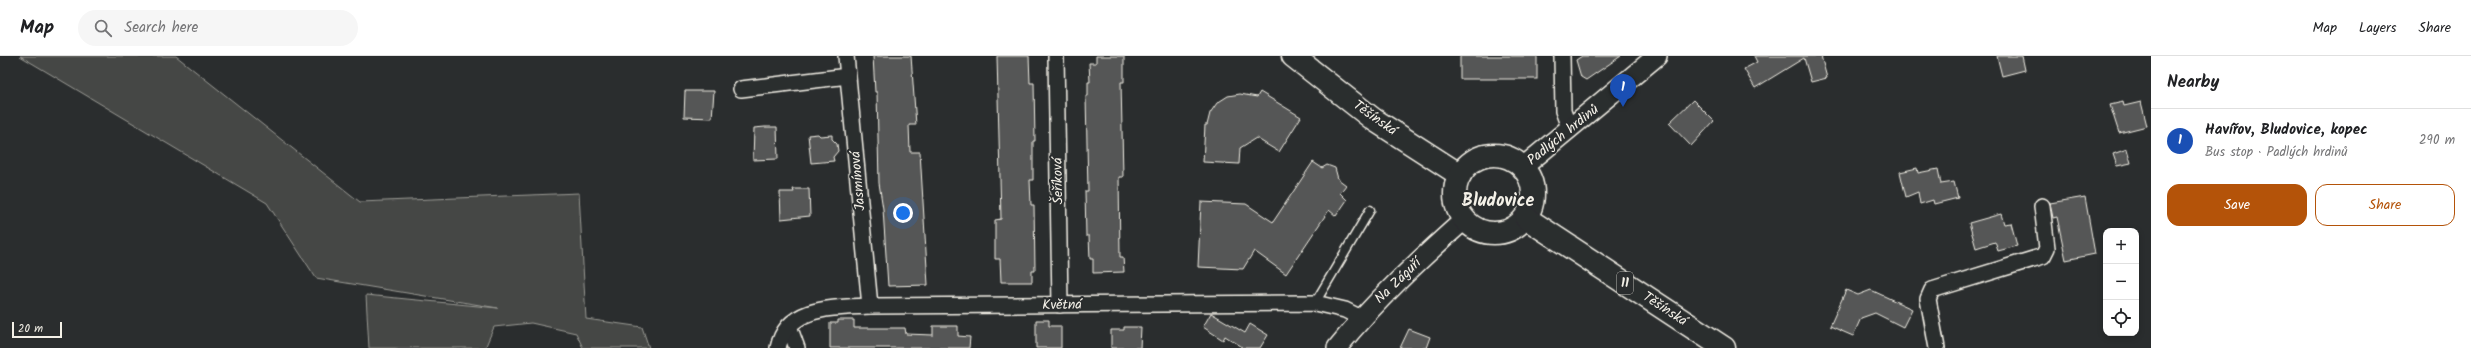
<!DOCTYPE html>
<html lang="en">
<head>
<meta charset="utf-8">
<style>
  body { margin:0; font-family:Kalam,sans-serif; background:#f6f6f6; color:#202124 }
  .controls { position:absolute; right:12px; bottom:12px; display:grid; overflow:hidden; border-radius:8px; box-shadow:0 2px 6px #0003 }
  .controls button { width:36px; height:36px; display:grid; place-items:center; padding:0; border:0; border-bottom:1px solid #e0e0e0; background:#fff; color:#202124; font:20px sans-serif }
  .scale { position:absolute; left:12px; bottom:10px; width:50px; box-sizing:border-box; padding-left:4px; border:2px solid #f4f1e8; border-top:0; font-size:11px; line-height:14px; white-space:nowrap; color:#f4f1e8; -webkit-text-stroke:3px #2a2d2e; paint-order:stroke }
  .you { position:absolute; left:903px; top:157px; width:14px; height:14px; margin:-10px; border:3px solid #fff; border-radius:50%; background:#1a73e8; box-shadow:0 0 0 6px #1a73e833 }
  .badge { display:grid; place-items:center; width:26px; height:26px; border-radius:50%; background:#b45309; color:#fff; font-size:13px; font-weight:700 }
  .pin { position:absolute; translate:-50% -33px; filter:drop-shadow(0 1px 2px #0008) }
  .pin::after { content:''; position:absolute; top:21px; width:14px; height:12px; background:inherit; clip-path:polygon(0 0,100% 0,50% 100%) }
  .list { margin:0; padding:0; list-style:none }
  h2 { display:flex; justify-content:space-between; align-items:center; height:52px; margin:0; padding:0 16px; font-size:17px }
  h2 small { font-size:13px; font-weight:400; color:#757577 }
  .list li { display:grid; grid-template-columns:26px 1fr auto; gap:12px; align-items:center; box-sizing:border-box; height:64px; padding:0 16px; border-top:1px solid #e0e0e0 }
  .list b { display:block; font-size:15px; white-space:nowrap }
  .list p { margin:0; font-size:13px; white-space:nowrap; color:#757577 }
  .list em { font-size:13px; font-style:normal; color:#757577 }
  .actions { display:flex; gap:8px; padding:12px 16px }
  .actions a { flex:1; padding:9px 0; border:1px solid #b45309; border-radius:12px; text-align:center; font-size:14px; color:#b45309 }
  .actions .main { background:#b45309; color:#fff }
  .icon { flex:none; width:22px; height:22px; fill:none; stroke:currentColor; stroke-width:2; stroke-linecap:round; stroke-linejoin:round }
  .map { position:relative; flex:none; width:2151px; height:292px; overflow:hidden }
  header { display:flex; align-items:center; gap:24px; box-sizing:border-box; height:56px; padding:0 20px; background:#fff; border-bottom:1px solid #e0e0e0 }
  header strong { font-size:19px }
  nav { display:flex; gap:22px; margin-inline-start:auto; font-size:14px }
  .search { width:280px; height:36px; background:#f6f6f6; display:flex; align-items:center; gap:10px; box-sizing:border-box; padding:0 14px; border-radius:22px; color:#757577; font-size:15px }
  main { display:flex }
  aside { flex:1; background:#fff }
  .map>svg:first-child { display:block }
  .green { fill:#444645; stroke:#9c9c96 }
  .building { fill:#555756; stroke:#f4f1e8 }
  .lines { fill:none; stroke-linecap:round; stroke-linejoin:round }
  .service-casing { stroke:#f4f1e8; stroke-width:11 }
  .minor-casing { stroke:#f4f1e8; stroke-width:18 }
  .tertiary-casing { stroke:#f4f1e8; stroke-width:22 }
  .primary-casing { stroke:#f4f1e8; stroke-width:25 }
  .service { stroke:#2a2d2e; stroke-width:8 }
  .minor { stroke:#2a2d2e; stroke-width:15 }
  .tertiary { stroke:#2a2d2e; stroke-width:19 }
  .primary { stroke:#2a2d2e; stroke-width:22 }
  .labels { text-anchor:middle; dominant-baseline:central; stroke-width:4; stroke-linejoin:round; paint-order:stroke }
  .shield { fill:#2a2d2e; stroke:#b7b6b0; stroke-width:1 }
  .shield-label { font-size:13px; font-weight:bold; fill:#f4f1e8 }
  .street-label { font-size:14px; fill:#f4f1e8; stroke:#2a2d2e }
  .district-label { font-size:18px; font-weight:bold; fill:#f4f1e8; stroke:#2a2d2e }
</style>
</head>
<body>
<header>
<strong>Map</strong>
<div class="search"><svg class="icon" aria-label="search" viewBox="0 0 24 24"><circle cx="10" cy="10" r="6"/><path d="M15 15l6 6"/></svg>Search here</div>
<nav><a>Map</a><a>Layers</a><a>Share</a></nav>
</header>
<main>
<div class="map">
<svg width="2151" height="292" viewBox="0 0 2151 292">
  <rect width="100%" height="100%" fill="#2a2d2e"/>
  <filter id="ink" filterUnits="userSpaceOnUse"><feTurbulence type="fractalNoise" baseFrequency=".025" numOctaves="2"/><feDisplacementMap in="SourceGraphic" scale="8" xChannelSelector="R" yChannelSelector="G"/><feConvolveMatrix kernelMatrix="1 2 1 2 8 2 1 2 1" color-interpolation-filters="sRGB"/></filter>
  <g filter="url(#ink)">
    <!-- green -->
    <path class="green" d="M20 0H176L360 146 579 137 586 263 642 271 649 292H583L576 277 531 267 494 271 485 292H369L366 239 498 252 316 222 267 147Z"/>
    <!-- building -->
    <g class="building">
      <path d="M873 0H911L916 69H909L910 96H920L928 229 888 230 883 153 879 127 877 36H875Z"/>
      <path d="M997 0H1029L1030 27H1034L1035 85H1033V124H1030L1031 149H1034L1035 215H1032V226H1001L1000 203H995V164L1001 163Z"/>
      <path d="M1096 0H1124V26H1121L1123 121H1119L1120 201H1123L1124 216 1093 217V203H1090L1089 180H1086L1085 135H1088L1086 40H1088V26H1090L1089 7H1096Z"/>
      <rect x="1460" y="0" width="77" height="23"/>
      <path d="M1582 0H1621L1586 24 1581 21 1576 4Z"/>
      <path d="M1754 0H1821L1827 22 1811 26 1804 2 1755 32 1744 13 1757 6Z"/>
      <path d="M1997 0H2022L2025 14 2002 20Z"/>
      <path d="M685 35H714L712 62 684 61Z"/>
      <path d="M1260 36 1301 61 1279 96 1256 82 1240 92 1239 108 1203 106 1205 69H1207L1210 57 1217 47 1228 40 1240 38 1257 41Z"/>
      <path d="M1693 44 1714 65 1691 90 1669 67Z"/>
      <path d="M2123 46 2124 50 2141 46 2147 70 2119 77 2110 49Z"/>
      <path d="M765 71H777L778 103 753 104 754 72Z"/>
      <path d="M818 78 820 80 832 79V83L837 88 838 95 833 101 834 105 811 107 808 79Z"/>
      <path d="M2127 93 2131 107 2117 110 2113 98Z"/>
      <path d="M1313 106 1322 112 1327 109 1335 112 1338 123 1346 129 1340 137 1347 144 1336 160 1329 154 1286 218 1254 195 1243 213 1198 211 1201 146 1246 148 1273 166Z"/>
      <path d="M1917 112 1918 117 1938 113 1941 128 1954 126 1958 142 1934 148 1933 144 1920 148 1918 136 1906 141 1900 116Z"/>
      <path d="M793 133H809L810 160 781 163 780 136H794Z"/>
      <path d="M2085 141 2095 198 2066 204 2057 161 2053 162 2050 147Z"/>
      <path d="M2001 158 2004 168 2011 167 2017 190 1998 195 1995 186 1976 192 1969 167Z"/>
      <path d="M1846 234 1858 239 1871 234 1912 253 1903 271 1875 257 1861 262 1853 280 1830 270Z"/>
      <path d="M1211 257 1245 277 1250 268 1268 279 1260 292H1244L1225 280 1223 284 1203 271Z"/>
      <path d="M838 264H854V272H905L906 278 933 279V270H958V280L970 281 969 292H830V267H838Z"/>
      <path d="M1036 264H1049V270H1061V292H1036Z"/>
      <path d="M1124 271H1141L1140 292H1111V274H1124Z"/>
      <path d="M1409 273 1430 281 1426 292H1400Z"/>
    </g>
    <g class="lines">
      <defs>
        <path id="service" d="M1315 247 1370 154"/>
        <g id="minor">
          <path d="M846 0 870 250"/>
          <path d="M1056 0 1060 249"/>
          <path d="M1562 0 1563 55 1570 74"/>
          <path d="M741 33 848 20"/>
          <path d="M789 270 797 292"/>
          <path d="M778 292C787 249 835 252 870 250L1315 247 1345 254 1361 262"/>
          <path d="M1937 292 1928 243 1932 234 2043 200 2047 192 2042 150"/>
        </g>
        <g id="tertiary">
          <path d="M1523 111 1657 0"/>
          <path d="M1337 292C1375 245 1419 204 1464 164"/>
        </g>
        <g id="primary">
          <path d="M1293 0 1373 63 1460 119"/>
          <circle cx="1494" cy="138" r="39"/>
          <path d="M1526 162 1724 292"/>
        </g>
      </defs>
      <!-- service casing -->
      <use href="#service" class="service-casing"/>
      <!-- minor casing -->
      <use href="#minor" class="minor-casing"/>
      <!-- tertiary casing -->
      <use href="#tertiary" class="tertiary-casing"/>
      <!-- primary casing -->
      <use href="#primary" class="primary-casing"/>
      <!-- service -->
      <use href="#service" class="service"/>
      <!-- minor -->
      <use href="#minor" class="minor"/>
      <!-- tertiary -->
      <use href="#tertiary" class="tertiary"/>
      <!-- primary -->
      <use href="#primary" class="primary"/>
    </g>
  </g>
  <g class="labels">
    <!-- shield labels -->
    <rect class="shield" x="1617" y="216" width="16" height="22" rx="3"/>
    <g class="shield-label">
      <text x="1625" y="227">11</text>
    </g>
    <!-- street labels -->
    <g class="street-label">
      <text transform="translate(1375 62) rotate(35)">Těšínská</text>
      <text transform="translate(1563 79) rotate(-39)">Padlých hrdinů</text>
      <text transform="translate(858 125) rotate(-95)">Jasmínová</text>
      <text transform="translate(1058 125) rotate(-91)">Šeříková</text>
      <text transform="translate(1398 225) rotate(-44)">Na Záguří</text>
      <text transform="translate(1062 249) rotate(-1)">Květná</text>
      <text transform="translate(1665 253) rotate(33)">Těšínská</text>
    </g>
    <!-- district labels -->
    <g class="district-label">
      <text x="1498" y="145">Bludovice</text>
    </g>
  </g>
</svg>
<div class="controls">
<button>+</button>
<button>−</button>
<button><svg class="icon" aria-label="locate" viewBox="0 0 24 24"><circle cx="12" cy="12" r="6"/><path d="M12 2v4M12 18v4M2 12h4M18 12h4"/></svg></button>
</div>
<div class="scale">20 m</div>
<div class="you"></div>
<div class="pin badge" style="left:1623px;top:51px;background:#1a4fb4">1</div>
</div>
<aside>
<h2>Nearby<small></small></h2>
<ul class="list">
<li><span class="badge" style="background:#1a4fb4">1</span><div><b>Havířov, Bludovice, kopec</b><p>Bus stop · Padlých hrdinů</p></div><em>290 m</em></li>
</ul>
<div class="actions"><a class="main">Save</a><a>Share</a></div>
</aside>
</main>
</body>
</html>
